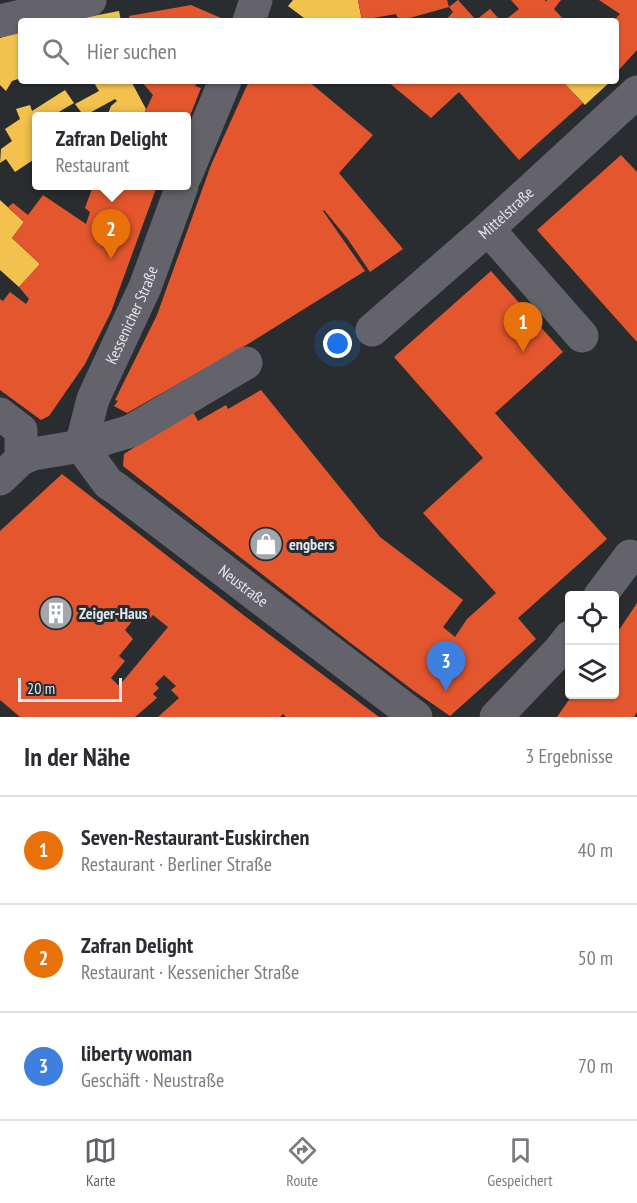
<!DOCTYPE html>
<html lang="de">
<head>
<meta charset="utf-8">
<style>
  body { margin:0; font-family:"PT Sans Narrow",sans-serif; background:#f7f7f7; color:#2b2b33 }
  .controls { position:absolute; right:18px; bottom:18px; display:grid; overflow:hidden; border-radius:6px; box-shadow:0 2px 4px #0004 }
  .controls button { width:54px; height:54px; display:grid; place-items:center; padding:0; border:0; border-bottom:2px solid #e1e1e2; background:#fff; color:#2b2b33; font:30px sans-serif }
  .scale { position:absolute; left:18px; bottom:15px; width:104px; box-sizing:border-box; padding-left:6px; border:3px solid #e3e8ed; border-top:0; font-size:16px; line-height:21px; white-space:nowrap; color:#e3e8ed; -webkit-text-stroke:4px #262d34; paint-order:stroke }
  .you { position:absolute; left:338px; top:344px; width:21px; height:21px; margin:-15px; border:4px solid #fff; border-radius:50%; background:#1a73e8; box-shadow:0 0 0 9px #1a73e833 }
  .badge { display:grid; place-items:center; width:39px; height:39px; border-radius:50%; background:#616369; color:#fff; font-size:20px; font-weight:700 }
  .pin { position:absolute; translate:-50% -50px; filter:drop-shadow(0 2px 3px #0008) }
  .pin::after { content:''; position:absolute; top:32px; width:21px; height:18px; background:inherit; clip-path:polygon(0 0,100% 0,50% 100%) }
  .popup { position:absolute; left:32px; top:112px; width:159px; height:78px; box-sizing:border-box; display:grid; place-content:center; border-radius:6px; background:#fff; filter:drop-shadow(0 2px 4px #0005); font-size:20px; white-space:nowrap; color:#7c7c81 }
  .popup b { font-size:22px; color:#2b2b33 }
  .popup::after { content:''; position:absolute; left:50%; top:100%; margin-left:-12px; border:12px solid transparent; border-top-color:#fff }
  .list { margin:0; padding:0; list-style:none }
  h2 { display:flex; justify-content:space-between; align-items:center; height:78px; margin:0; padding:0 24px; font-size:26px }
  h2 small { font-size:20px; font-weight:400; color:#7c7c81 }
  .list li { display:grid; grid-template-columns:39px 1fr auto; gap:18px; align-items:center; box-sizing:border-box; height:108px; padding:0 24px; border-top:2px solid #e1e1e2 }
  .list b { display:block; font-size:22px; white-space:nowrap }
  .list p { margin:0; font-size:20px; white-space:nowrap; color:#7c7c81 }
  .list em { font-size:20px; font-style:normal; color:#7c7c81 }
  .icon { flex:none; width:33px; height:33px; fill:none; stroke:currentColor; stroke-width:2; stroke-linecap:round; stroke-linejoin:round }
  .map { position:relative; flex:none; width:637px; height:717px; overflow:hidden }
  .search { position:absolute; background:#fff; box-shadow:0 2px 4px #0004; left:18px; right:18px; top:18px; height:66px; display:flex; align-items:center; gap:15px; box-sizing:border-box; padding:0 21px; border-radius:6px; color:#7c7c81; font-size:22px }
  .sheet { height:402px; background:#fff }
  nav { display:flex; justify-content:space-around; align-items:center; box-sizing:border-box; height:84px; border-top:2px solid #e1e1e2; background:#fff; font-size:16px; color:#7c7c81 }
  nav a { display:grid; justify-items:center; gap:3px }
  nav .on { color:#616369 }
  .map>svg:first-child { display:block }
  .homes { fill:#f2c14e }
  .shops { fill:#e4572e; fill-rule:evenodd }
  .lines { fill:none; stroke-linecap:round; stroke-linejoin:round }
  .minor { stroke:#64636b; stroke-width:33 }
  .labels { text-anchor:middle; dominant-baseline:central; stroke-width:6; stroke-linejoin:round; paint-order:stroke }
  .street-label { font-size:16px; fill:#e3e8ed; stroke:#262d34 }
  .poi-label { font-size:16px; font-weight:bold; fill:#e3e8ed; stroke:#262d34; text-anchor:start }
</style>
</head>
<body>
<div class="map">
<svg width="637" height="717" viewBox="0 0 637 717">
  <rect width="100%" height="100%" fill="#2a2d30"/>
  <!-- homes -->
  <g class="homes">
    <path d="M293 0H358L362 21H308L288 6Z"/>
    <path d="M119 11 121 21H72V20Z"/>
    <path d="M21 31V78L12 81 6 91 0 85V38Z"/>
    <path d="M93 81H131L146 109 143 116H107L111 106 117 101 115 99 84 116 75 104 99 91Z"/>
    <path d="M562 81H611L585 105Z"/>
    <path d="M65 90 74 103 52 116H36L34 128 36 129V158L15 172 6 159 0 163 1 149 12 141 5 129 20 119 16 109 30 105 32 111Z"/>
    <path d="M0 200 24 222 12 238 40 264 19 287 0 270Z"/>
  </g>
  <!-- shops -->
  <g class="shops">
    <path d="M358 0H447L449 7 399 21 396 14 362 20Z"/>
    <path d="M458 0 476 20 490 9 501 21H445L453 12 449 7Z"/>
    <path d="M511 0H545L546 2 547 0H561L554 9 565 21H504L519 9Z"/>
    <path d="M599 0H637V50L616 73V21H613L620 14Z"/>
    <path d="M191 5 221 18 222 21H130L129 16Z"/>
    <path d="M141 81H198L195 86 201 88 186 126V116H143L153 95Z"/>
    <path d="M249 81H308L373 135 339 173 403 249 370 272 347 238 324 210 323 211 365 271 248 344 127 413 114 406 118 401 115 400 157 315 211 165Z"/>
    <path d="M387 81H562L583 103 519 160 459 92 431 118Z"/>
    <path d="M621 155 637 172V342L537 230Z"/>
    <path d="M93 186H157L111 312 85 364 49 416 41 420 0 390V299L3 301 10 292 26 304 29 299 19 287 40 264 12 238 24 222 8 207 13 203 28 215 43 195 86 224 90 212 85 208Z"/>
    <path d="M491 271 563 352 495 413 607 539 518 618 536 639 450 716 414 691 348 641 123 466 124 454 192 410 198 421 226 405 228 409 261 390 380 537 463 600 443 627 455 637 467 619 496 593 423 513 483 458 394 357Z"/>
    <path d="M62 474 246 617 379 717H286L283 714 280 717H158L179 698 171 690 176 686 164 675 155 684 159 688 153 694 157 698 135 717H20L0 700V531ZM138 614 147 622 153 615 168 627 119 686 111 678 125 661 119 656 133 639 125 630Z"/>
    <path d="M637 603V712L634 717H557L573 694H615V636Z"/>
  </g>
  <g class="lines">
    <!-- minor -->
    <g class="minor">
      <path d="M0 21 90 0"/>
      <path d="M249 21 256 0"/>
      <path d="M186 175 225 81"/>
      <path d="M488 229 582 336"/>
      <path id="s1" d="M372 330 488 229 637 92"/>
      <path d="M0 414 21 430V459L0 479"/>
      <path id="s2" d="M81 446 108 483 117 489 416 717"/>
      <path id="s3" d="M81 446 93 399 145 287 182 186"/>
      <path d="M21 459 33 454 81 446 131 431 246 363"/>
      <path d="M600 596 630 556"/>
      <path d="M496 717 559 651 570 637"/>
    </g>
  </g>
  <!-- icons -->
  <defs>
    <symbol id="shop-disc" viewBox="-11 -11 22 22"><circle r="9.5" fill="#a2a7ab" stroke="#262d34"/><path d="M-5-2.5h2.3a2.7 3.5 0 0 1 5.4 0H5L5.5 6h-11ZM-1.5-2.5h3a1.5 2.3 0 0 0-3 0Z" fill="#fff"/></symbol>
    <symbol id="building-disc" viewBox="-11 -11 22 22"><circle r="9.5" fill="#a2a7ab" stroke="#262d34"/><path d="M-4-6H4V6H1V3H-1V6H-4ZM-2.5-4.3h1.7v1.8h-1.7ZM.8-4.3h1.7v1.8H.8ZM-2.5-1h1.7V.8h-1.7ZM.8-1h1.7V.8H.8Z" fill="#fff"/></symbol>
  </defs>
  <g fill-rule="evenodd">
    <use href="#shop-disc" x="247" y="525" width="38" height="38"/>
    <use href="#building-disc" x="37" y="594" width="38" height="38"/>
  </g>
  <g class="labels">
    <!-- street labels -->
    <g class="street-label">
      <text stroke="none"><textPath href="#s1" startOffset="178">Mittelstraße</textPath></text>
      <text stroke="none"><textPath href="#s3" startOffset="141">Kessenicher Straße</textPath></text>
      <text stroke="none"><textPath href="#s2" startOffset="216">Neustraße</textPath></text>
    </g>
    <!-- poi labels -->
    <g class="poi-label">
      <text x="289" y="544">engbers</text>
      <text x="79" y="613">Zeiger-Haus</text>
    </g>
  </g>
</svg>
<div class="controls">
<button><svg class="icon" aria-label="locate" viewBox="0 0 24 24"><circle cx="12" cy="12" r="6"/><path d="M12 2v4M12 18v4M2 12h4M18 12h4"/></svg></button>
<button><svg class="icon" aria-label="layers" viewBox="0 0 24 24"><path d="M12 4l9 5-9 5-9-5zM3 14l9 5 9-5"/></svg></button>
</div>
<div class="scale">20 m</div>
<div class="you"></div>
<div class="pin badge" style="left:523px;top:352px;background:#e8710a">1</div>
<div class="pin badge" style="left:111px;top:259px;background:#e8710a">2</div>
<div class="popup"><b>Zafran Delight</b>Restaurant</div>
<div class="pin badge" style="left:446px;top:691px;background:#3f7fe0">3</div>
<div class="search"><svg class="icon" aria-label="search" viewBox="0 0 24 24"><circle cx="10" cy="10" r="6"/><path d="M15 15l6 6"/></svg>Hier suchen</div>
</div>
<section class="sheet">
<h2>In der Nähe<small>3 Ergebnisse</small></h2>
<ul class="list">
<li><span class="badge" style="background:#e8710a">1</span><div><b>Seven-Restaurant-Euskirchen</b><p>Restaurant · Berliner Straße</p></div><em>40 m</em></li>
<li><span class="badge" style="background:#e8710a">2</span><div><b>Zafran Delight</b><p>Restaurant · Kessenicher Straße</p></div><em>50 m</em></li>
<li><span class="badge" style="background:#3f7fe0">3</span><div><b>liberty woman</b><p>Geschäft · Neustraße</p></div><em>70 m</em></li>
</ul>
</section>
<nav>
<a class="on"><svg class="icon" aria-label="map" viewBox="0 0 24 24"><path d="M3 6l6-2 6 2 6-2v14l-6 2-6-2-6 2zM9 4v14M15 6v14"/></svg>Karte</a>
<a><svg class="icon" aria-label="directions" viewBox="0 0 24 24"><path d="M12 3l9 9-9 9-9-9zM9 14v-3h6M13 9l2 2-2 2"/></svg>Route</a>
<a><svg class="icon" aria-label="saved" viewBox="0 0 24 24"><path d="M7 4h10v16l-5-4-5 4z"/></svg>Gespeichert</a>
</nav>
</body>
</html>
